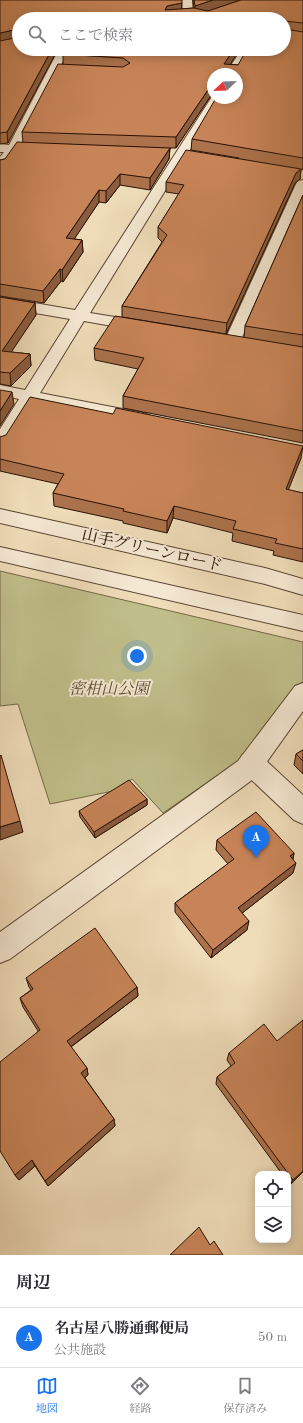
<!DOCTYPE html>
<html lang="ja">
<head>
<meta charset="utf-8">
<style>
  body { margin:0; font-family:"Old Standard TT","Noto Serif JP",serif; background:#f2f2f3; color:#2b2b33 }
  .controls { position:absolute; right:12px; bottom:12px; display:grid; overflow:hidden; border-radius:8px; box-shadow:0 2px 10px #0003 }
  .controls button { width:36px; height:36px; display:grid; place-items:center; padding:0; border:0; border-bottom:1px solid #e1e1e2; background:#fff; color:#2b2b33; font:20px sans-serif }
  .compass { position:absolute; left:207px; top:68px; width:36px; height:36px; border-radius:50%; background:#fff; box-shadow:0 2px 10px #0003; rotate:247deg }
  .you { position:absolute; left:137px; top:656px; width:14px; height:14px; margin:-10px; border:3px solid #fff; border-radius:50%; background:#1a73e8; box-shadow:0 0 0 6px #1a73e833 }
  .badge { display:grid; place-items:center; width:26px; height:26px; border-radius:50%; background:#1a73e8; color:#fff; font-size:13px; font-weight:700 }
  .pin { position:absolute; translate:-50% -33px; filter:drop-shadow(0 1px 2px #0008) }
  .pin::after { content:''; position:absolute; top:21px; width:14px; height:12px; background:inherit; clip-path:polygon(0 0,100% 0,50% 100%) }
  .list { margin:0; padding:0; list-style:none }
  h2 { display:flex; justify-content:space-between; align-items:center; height:52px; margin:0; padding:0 16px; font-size:17px }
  h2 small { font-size:13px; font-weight:400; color:#7c7c81 }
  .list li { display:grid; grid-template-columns:26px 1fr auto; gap:12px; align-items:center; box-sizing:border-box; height:60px; padding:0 16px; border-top:1px solid #e1e1e2 }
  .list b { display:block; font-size:15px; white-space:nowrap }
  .list p { margin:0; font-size:13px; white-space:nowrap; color:#7c7c81 }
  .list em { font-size:13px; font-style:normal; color:#7c7c81 }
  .icon { flex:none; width:22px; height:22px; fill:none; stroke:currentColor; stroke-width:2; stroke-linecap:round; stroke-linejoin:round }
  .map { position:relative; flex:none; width:303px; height:1255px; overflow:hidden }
  .search { position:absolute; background:#fff; box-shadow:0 2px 10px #0003; left:12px; right:12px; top:12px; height:44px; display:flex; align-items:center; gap:10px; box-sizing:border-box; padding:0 14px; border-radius:22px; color:#7c7c81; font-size:15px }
  .sheet { height:112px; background:#fff }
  nav { display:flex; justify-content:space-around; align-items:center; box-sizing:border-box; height:56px; border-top:1px solid #e1e1e2; background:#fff; font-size:11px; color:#7c7c81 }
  nav a { display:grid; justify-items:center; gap:2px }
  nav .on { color:#1a73e8 }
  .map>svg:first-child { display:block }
  .green { fill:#c0be8a; stroke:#746847 }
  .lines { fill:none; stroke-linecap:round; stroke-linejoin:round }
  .minor-casing { stroke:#5a4431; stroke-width:2 }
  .tertiary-casing { stroke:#5a4431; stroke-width:2 }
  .minor { fill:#f5e8d2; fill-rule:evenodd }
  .tertiary { fill:#f5e8d2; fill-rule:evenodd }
  .wall { fill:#ab724c; stroke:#281104 }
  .shaded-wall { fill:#8b5c3e; stroke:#281104 }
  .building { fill:#c78458; stroke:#281104 }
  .labels { text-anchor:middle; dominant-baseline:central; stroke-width:4; stroke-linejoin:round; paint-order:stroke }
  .street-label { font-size:16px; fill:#281104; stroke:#f5e8d2 }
  .park-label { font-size:16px; font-style:italic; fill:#5d4e33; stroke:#f5e8d2 }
</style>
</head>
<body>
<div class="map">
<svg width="303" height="1255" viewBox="0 0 303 1255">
  <rect width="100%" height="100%" fill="#efdcb9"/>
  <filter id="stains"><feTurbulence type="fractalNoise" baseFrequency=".005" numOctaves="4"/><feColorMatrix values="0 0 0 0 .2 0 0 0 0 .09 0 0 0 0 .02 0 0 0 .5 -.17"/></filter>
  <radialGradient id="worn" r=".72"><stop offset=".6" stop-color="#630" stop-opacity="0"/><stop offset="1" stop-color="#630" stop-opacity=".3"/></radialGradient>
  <!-- green -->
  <path class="green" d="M0 571 303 642V681L241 759 163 813 132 779 118 790 50 804 18 704 0 706Z"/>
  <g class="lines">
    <defs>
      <g id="minor">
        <path d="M59 49H69L21 145 42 146 48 150 42 154 17 153 5 169 0 170V157L4 152H0V144L9 145Z"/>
        <path d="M242 49H252L237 74H225Z"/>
        <path d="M213 95V98H222L90 313 140 321 146 323 148 326 146 329 140 331 84 321 40 393 143 413 149 415 152 419 149 423 143 425 34 402 7 447 0 449V429L19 399 0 395V385L25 390 70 319 0 307V297L75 310Z"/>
        <path d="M303 180V199L240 342 238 345 232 347 226 345 224 342 296 184 298 181Z"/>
        <path d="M251 752 260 755 303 795V824L294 820 242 771 239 763 242 755Z"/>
      </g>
      <g id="tertiary">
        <path d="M182 0H192L193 16 192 18 166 19 167 17 183 14Z"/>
        <path d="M0 509 265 568 303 579V595L265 584 0 523Z"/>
        <path d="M0 547 303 615V631L0 561Z"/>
        <path d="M303 683V711L256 777 10 959 0 963V932L238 761 295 686Z"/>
      </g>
    </defs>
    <!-- minor casing -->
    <use href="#minor" class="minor-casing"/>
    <!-- tertiary casing -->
    <use href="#tertiary" class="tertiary-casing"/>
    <!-- minor -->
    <use href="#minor" class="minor"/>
    <!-- tertiary -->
    <use href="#tertiary" class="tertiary"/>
  </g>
  <!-- wall -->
  <g class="wall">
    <path d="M0 0 181 9 194 8 193 0H303V170L301 169 300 179 295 183 226 334 122 317V306L162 242 158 238V227L179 194 166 192V182L239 158 191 150 192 139 237 98 213 74V94H212L176 148H170L169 159 150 190 120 185 106 203 99 202 74 239 82 240 83 252 63 282 61 281 44 303 0 296V160L5 159 23 143 22 132 63 64V54L238 65 284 19H19V49L8 143 0 144Z"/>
    <path d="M303 195V443L123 408V396L138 369 95 360 94 348 244 338 245 326Z"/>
    <path d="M0 297 35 303 36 315 11 352 30 354 31 366 11 386 0 384Z"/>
    <path d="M0 437 301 458 288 490 303 493V562L273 555 274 551 232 541 233 533 173 518 167 533 123 523V521L54 506 53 493 58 484 0 471Z"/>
    <path d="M303 750V774L294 765 296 754Z"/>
    <path d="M147 799V805L95 838 80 817 79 811Z"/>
    <path d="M217 840 294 853 293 859V873L242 913 247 930 211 958 175 912V903L228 864 216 850Z"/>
    <path d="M26 978 137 987 138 996 71 1047 87 1068 88 1075 85 1078 114 1119 115 1126 48 1186 35 1166 19 1180 15 1175 38 1031 23 1007 20 998 31 990 29 987Z"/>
    <path d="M277 1041 303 1172 290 1185 288 1182V1174H282L216 1084 217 1077 231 1066 227 1060 229 1053Z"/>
  </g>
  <!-- shaded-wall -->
  <g class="shaded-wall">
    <path d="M213 0H241L194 16 195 6Z"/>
    <path d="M182 3 181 13 165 10 167 6Z"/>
    <path d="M18 29 19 40 0 43V33Z"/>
    <path d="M52 49H58L8 143 7 132Z"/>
    <path d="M234 49H240L224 74V64Z"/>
    <path d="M213 83V94H212L176 148V137L212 84Z"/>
    <path d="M170 148 169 159 150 190V178Z"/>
    <path d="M301 169 300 179 295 183 226 334 227 323 296 173Z"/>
    <path d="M120 174V185L106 203V191Z"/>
    <path d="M99 190V202L67 250 66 238Z"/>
    <path d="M82 240 83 252 63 282 62 270Z"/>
    <path d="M60 269 61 281 44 303 43 291Z"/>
    <path d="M35 303 36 315 4 363 2 351Z"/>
    <path d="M30 354 31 366 11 386 10 373Z"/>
    <path d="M12 392 14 404 0 426V411Z"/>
    <path d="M303 446 301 458 284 501 286 489Z"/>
    <path d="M174 506 173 518 167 533V521Z"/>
    <path d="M147 799V805L95 838 94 832Z"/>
    <path d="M20 821 23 832 0 840V827Z"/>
    <path d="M294 853 292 863 290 856Z"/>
    <path d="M296 863 293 873 236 918 238 908Z"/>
    <path d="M249 921 247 930 211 958 213 950Z"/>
    <path d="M137 987 138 996 69 1048 67 1041Z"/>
    <path d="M87 1068 88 1075 82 1080 81 1073Z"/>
    <path d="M114 1119 115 1126 48 1186 45 1181Z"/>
    <path d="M32 1160 35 1166 19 1180 15 1175Z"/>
    <path d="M303 1171V1172L290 1185 293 1180Z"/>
  </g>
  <!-- building -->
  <g class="building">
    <path d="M0 0H182V3L167 6 165 10 194 8 208 11 241 0H303V23L284 21 285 29 303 32V158L192 139 216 98H237V74H213V83L212 84 176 137 22 132 58 64 123 67 130 63 123 58 63 54 65 49H234L224 64 238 65 247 49H284V19H19V35L18 29 0 33Z"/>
    <path d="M194 0H213L195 6Z"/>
    <path d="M19 37V49H52L7 132 0 133V41Z"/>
    <path d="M17 142 170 148 150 178 120 174 106 191 99 190 66 238 82 240 62 270 60 269 43 291 0 284V160L5 159Z"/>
    <path d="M186 150 301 169 296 173 227 323 122 306 167 235 158 227 184 185 166 182Z"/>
    <path d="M303 195V335L245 326Z"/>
    <path d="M0 297 35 303 2 351 30 354 10 373 0 372Z"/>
    <path d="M115 316 303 347V431L123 396 144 358 94 348Z"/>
    <path d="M0 390 12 392 0 411Z"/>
    <path d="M30 397 113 414 116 408 303 446 286 489 303 493V549L275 543 277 539 233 529 236 521 174 506 167 521 123 511 124 509 53 493 64 474 0 459V437L6 435Z"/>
    <path d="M303 750V761L296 754Z"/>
    <path d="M1 755 20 821 0 827V756Z"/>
    <path d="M129 780 147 799 94 832 79 811Z"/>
    <path d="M256 812 294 853 290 856 296 863 238 908 249 921 213 950 175 903 234 859 217 840Z"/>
    <path d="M95 928 137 987 67 1041 87 1068 81 1073 114 1119 45 1181 32 1160 15 1175 0 1151V1062L40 1030 20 998 33 989 26 978Z"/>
    <path d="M303 1020V1171L293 1180 217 1077 235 1063 229 1053 264 1024 277 1041Z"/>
    <path d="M199 1227 210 1245 214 1241 223 1255H170Z"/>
  </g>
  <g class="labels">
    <!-- street labels -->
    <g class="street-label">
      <text transform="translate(152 551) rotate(13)">山手グリーンロード</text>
    </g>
    <!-- park labels -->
    <g class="park-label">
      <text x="109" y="690">密柑山公園</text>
    </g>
  </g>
  <rect width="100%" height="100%" filter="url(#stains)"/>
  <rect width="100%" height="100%" fill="url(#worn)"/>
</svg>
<div class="controls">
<button><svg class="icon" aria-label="locate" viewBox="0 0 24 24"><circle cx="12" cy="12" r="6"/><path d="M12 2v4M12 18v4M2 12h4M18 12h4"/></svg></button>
<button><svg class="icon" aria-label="layers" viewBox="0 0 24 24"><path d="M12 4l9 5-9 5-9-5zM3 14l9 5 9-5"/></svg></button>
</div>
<svg class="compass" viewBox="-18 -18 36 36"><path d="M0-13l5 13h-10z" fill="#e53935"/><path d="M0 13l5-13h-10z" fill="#7c7c81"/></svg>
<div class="you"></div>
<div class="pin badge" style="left:256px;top:858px">A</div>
<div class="search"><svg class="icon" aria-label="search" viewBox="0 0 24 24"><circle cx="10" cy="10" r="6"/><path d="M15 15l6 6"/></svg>ここで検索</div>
</div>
<section class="sheet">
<h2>周辺<small></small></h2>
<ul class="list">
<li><span class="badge">A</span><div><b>名古屋八勝通郵便局</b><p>公共施設</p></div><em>50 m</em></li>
</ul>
</section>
<nav>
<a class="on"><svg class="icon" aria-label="map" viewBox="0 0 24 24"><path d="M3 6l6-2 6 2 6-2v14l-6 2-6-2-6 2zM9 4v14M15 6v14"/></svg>地図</a>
<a><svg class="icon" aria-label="directions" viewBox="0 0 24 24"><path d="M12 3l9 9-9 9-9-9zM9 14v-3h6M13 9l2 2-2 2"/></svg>経路</a>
<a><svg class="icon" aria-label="saved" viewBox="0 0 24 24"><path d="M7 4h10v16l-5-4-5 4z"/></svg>保存済み</a>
</nav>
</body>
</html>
